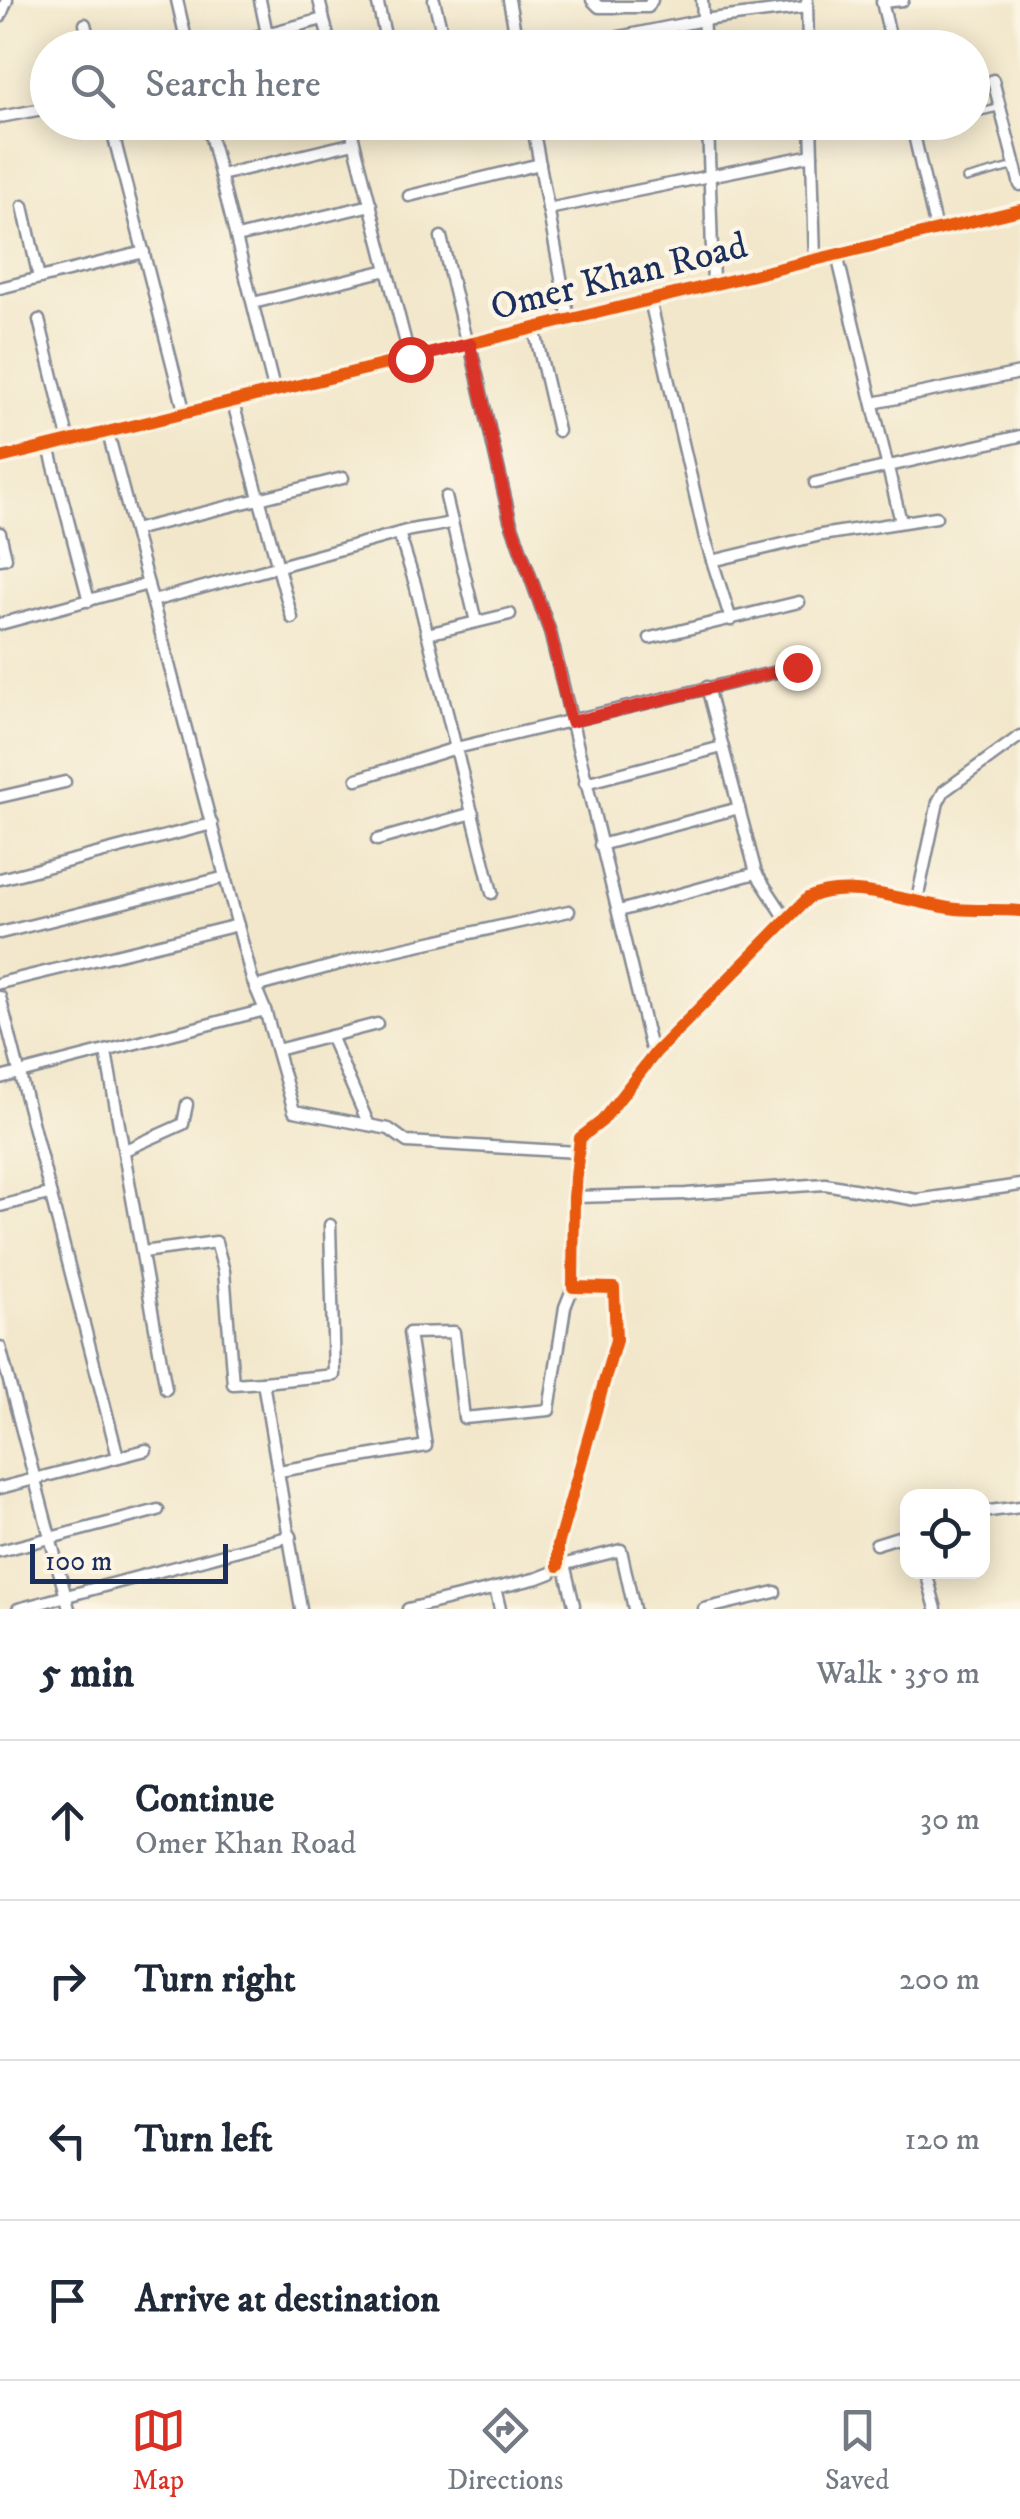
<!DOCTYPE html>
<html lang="en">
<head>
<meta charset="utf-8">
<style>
  body { margin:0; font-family:"IM FELL DW Pica",serif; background:#f2f2f3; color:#1f2937 }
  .controls { position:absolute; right:30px; bottom:30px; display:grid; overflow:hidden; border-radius:20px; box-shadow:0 5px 25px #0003 }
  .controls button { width:90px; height:90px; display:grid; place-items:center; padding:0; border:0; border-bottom:2px solid #e0e1e3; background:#fff; color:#1f2937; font:50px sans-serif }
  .scale { position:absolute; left:30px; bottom:25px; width:198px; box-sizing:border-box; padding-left:10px; border:5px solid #1b2f5e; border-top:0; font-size:28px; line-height:35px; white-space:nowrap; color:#1b2f5e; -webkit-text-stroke:8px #fcf5e5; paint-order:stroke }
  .stop { position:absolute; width:30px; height:30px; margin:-22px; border:8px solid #d93025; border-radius:50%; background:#fff }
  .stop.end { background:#d93025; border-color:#fff; box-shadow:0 2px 10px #0008 }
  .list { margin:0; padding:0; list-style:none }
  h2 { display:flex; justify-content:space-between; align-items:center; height:130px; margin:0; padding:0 40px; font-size:42px }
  h2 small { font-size:32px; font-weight:400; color:#747a83 }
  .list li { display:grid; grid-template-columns:65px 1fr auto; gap:30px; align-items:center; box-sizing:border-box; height:160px; padding:0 40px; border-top:2px solid #e0e1e3 }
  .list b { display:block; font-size:38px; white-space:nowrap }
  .list p { margin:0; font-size:32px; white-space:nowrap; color:#747a83 }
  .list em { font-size:32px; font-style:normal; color:#747a83 }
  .icon { flex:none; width:55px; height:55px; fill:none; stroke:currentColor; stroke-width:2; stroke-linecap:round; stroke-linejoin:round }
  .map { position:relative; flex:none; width:1020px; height:1609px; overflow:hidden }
  .search { position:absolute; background:#fff; box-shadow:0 5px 25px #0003; left:30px; right:30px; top:30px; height:110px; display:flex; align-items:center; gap:25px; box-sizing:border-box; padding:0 35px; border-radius:55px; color:#747a83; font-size:38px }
  .sheet { height:770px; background:#fff }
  nav { display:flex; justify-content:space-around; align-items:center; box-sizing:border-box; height:140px; border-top:2px solid #e0e1e3; background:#fff; font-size:28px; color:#747a83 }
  nav a { display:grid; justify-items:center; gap:5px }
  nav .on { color:#d93025 }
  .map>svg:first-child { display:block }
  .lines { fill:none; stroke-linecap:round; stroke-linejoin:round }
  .service-casing { stroke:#868b94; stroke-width:10 }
  .minor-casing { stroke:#868b94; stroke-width:15 }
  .service { stroke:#fff; stroke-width:5 }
  .minor { stroke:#fff; stroke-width:10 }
  .cycleway-casing { stroke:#fcf5e5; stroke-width:19 }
  .cycleway { stroke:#e8590c; stroke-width:12 }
  .route { stroke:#d93025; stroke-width:12 }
  .labels { text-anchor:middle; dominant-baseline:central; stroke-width:9; stroke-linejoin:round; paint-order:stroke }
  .street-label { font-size:38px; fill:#1b2f5e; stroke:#fcf5e5 }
</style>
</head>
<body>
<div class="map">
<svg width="1020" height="1609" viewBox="0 0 1020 1609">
  <rect width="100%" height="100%" fill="#fcf5e5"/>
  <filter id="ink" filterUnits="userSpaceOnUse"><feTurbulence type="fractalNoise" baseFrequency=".01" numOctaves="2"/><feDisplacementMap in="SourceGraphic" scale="20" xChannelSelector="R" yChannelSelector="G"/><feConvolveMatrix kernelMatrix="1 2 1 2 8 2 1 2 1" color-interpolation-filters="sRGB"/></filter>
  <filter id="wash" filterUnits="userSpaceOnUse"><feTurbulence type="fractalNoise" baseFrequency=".0048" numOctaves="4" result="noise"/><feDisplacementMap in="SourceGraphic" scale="40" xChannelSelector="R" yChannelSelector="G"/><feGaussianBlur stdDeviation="2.25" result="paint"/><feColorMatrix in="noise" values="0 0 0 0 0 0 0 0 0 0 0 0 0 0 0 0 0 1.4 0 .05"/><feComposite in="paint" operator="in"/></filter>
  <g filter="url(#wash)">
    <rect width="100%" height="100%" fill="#f2e7cb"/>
  </g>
  <g filter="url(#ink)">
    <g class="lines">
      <defs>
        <g id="service">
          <path d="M972 114 998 108"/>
          <path d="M966 179 1012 167"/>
        </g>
        <g id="minor">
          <path d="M177 0 188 48"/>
          <path d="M260 0 267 34"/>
          <path d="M319 0 331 48"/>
          <path d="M377 0 388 48"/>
          <path d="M434 0 446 48"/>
          <path d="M509 0 518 48"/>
          <path d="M592 0 599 7H648L652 0"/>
          <path d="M702 0 705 48"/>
          <path d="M807 1 808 48"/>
          <path d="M0 17 7 0"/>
          <path d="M85 24 91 48"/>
          <path d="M212 48 323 19"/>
          <path d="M564 48 703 20 807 7"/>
          <path d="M893 48 882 2 903 0"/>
          <path d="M993 80 1020 185"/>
          <path d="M0 117 48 108"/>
          <path d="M110 122 185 414"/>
          <path d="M207 122 275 393"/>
          <path d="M349 122 410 359"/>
          <path d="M408 122 415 127 432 122"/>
          <path d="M532 122 569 320"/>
          <path d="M708 122 713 284"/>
          <path d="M811 122 815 260"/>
          <path d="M911 122 936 230"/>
          <path d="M221 175 354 143"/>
          <path d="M409 196 540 164"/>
          <path d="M23 206 39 278"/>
          <path d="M548 209 812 155"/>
          <path d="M237 237 371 205"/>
          <path d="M441 237 467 345"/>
          <path d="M837 255 901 522"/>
          <path d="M0 288 144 252"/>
          <path d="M650 300 705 538 731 620"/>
          <path d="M253 303 387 270"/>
          <path d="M39 320 69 442"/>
          <path d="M534 328 558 431"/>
          <path d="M470 344 510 520 550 632 650 1045 656 1052"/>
          <path d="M233 403 292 618"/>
          <path d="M873 403 1020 373"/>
          <path d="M108 433 252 979 265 1010 294 1111 389 1129 407 1142 577 1152"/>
          <path d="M49 447 89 601"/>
          <path d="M0 458 1020 210"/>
          <path d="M815 483 1020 436"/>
          <path d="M446 497 476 622"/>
          <path d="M134 530 343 478"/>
          <path d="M0 533 6 558 0 559"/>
          <path d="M399 533C417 527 434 528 452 522"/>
          <path d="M712 561 821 535 936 517"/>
          <path d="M153 601 399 533 415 584 492 893"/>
          <path d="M0 624 148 584"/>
          <path d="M427 634 510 614"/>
          <path d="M650 638 799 602"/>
          <path d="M707 687 756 873 787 920"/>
          <path d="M357 779 456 748 797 667"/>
          <path d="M585 783 722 747"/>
          <path d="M0 797 65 782"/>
          <path d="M377 840 473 813"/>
          <path d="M600 845 739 808"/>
          <path d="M0 879 212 824"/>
          <path d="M917 900 938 802 944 791 1020 736"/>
          <path d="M619 911 756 873"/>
          <path d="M0 933 226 877"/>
          <path d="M0 983 238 925"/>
          <path d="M255 987 368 956 569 911"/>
          <path d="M0 997 118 1457"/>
          <path d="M330 1036 369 1125"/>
          <path d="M277 1050 377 1024"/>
          <path d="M106 1052 166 1389"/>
          <path d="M0 1078 265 1010"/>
          <path d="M125 1150 183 1124 187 1104"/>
          <path d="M574 1197 686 1194 825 1184 917 1200 1020 1185"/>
          <path d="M0 1206 49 1194"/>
          <path d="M143 1252 216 1242 224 1271 233 1384 263 1382"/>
          <path d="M0 1347 69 1609"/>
          <path d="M279 1471 426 1446 409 1333 454 1332 464 1418 549 1410 565 1307 573 1287"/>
          <path d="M0 1488 146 1450"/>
          <path d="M982 1512 1020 1507"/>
          <path d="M876 1544 908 1534"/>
          <path d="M0 1551 158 1510"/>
          <path d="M564 1564 574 1605"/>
          <path d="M558 1566V1545L616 1340 614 1288 573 1287 574 1197 580 1138 602 1121 656 1052 808 898C849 878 913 904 956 909 977 911 999 909 1020 911"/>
          <path d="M926 1572 936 1609"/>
          <path d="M495 1588 500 1609"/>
          <path d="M18 1609 291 1536"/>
          <path d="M301 1609 263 1382 334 1375 330 1225"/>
          <path d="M408 1609 538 1578 551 1573 558 1566 621 1550 634 1609"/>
          <path d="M704 1609 775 1592"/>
        </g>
      </defs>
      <!-- service casing -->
      <use href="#service" class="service-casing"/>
      <!-- minor casing -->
      <use href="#minor" class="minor-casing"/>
      <!-- service -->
      <use href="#service" class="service"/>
      <!-- minor -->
      <use href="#minor" class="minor"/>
      <defs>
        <g id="cycleway">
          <path d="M0 458 1020 210"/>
          <path d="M558 1566V1545L616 1340 614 1288 573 1287 574 1197 580 1138 602 1121 656 1052 808 898C849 878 913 904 956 909 977 911 999 909 1020 911"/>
        </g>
      </defs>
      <!-- cycleway casing -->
      <use href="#cycleway" class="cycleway-casing"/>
      <!-- cycleway -->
      <use href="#cycleway" class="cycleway"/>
    </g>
  </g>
  <g class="lines" filter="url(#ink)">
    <!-- route -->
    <path class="route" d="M410 359 470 344 510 520 550 632 571 722 797 667"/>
  </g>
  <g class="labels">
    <!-- street labels -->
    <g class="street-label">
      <text transform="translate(619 277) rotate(-14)">Omer Khan Road</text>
    </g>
  </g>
</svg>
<div class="controls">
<button><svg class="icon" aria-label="locate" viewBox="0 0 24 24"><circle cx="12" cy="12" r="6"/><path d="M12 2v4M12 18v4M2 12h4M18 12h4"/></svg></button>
</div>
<div class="scale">100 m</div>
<div class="stop" style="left:410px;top:359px"></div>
<div class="stop end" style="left:797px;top:667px"></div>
<div class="search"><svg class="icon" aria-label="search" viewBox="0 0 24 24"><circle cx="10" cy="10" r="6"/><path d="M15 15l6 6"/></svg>Search here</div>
</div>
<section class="sheet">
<h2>5 min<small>Walk · 350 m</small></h2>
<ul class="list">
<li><svg class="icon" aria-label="ahead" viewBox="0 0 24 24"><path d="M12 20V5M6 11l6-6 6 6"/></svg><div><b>Continue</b><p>Omer Khan Road</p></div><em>30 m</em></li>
<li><svg class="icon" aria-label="right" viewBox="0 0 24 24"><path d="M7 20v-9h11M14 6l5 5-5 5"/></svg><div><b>Turn right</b></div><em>200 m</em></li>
<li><svg class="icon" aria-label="left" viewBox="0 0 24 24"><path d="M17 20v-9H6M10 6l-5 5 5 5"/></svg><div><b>Turn left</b></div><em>120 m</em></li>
<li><svg class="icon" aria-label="arrive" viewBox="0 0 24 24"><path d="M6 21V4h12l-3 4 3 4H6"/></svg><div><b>Arrive at destination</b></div></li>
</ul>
</section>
<nav>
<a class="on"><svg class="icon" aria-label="map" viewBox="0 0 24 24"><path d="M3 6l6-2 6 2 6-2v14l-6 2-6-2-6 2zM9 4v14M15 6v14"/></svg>Map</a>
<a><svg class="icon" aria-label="directions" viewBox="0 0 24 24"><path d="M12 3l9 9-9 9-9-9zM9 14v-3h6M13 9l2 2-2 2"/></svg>Directions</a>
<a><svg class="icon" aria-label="saved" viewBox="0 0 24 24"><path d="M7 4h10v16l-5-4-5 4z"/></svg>Saved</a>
</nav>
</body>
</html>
